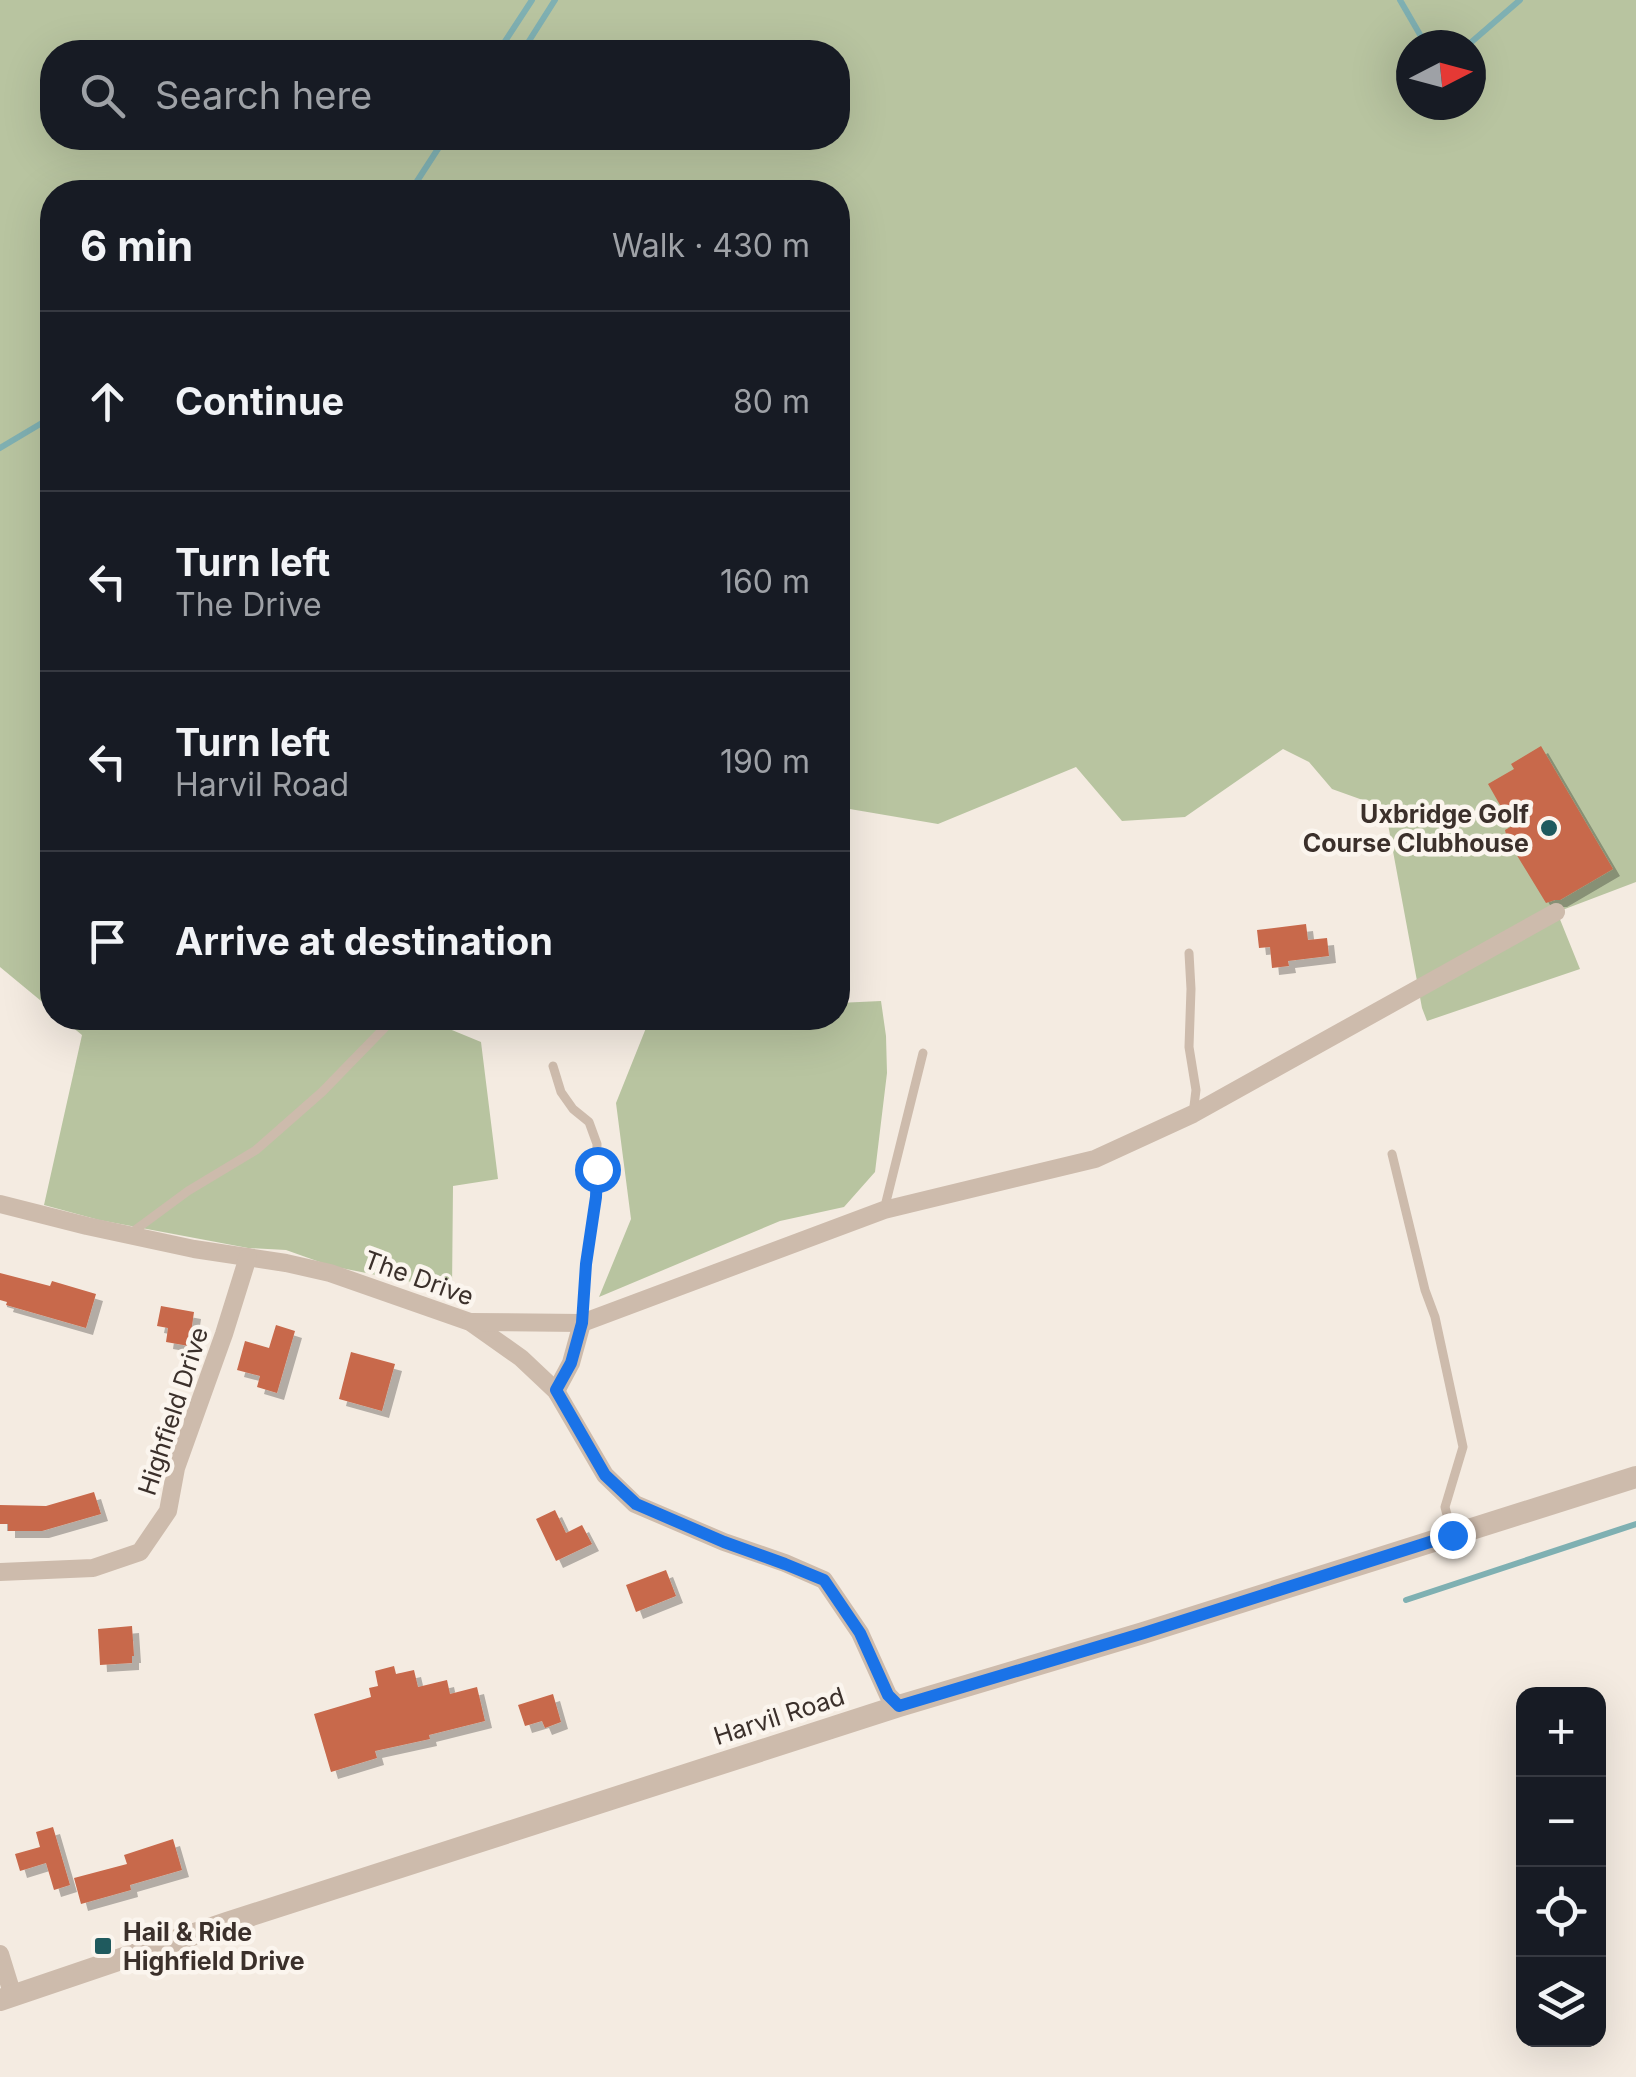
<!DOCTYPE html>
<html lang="en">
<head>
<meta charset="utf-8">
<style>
  body { margin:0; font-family:Inter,sans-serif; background:#20242c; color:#f1f3f6 }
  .controls { position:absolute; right:30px; bottom:30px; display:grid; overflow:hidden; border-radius:20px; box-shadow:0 10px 40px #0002 }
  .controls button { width:90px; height:90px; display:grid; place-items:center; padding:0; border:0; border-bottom:2px solid #363941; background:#171b24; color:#f1f3f6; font:50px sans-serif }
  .compass { position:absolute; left:1396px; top:30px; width:90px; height:90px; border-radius:50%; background:#171b24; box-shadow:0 10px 40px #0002; rotate:84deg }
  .stop { position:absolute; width:30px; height:30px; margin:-22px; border:8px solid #1a73e8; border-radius:50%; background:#fff }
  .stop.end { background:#1a73e8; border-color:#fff; box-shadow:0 2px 10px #0008 }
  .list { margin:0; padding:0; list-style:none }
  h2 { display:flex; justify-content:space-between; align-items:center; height:130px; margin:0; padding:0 40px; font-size:42px }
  h2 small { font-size:32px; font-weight:400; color:#9ea1a6 }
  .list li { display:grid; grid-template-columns:65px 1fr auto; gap:30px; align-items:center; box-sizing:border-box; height:180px; padding:0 40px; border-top:2px solid #363941 }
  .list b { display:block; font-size:38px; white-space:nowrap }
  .list p { margin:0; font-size:32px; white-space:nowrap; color:#9ea1a6 }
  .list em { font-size:32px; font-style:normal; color:#9ea1a6 }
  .icon { flex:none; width:55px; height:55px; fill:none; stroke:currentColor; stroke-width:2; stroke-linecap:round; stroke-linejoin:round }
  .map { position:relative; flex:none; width:1636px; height:2077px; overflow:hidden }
  .search { position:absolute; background:#171b24; box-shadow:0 10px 40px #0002; left:40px; top:40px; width:810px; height:110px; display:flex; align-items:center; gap:25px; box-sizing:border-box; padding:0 35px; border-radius:40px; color:#9ea1a6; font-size:38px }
  .panel { position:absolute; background:#171b24; box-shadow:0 10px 40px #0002; left:40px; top:180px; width:810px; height:850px; border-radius:40px }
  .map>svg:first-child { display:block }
  .green { fill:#b8c4a0; fill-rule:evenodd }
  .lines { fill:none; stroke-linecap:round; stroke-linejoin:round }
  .stream { stroke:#7fb0b2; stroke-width:6 }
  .building { fill:#c8694b; filter:url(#shadow) }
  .service { stroke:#cdbbac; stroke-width:9 }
  .minor { stroke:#cdbbac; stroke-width:18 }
  .tertiary { stroke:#cdbbac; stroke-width:22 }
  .route { stroke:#1a73e8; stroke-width:12 }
  .poi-dot { fill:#1f5a5e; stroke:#fbf5ee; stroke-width:4 }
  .labels { text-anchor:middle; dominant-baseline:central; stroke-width:9; stroke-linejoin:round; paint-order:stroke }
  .poi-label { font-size:25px; font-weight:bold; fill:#3b302b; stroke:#fbf5ee; text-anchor:end }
  .street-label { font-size:25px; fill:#3b302b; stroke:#fbf5ee }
</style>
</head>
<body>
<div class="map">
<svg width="1636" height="2077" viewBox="0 0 1636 2077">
  <defs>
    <filter id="shadow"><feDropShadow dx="7" dy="7" stdDeviation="0" flood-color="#0004"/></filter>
  </defs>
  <rect width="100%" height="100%" fill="#f4ebe1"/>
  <!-- green -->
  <g class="green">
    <path d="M0 0H1636V882L1557 912 1580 969 1427 1021 1422 1008 1385 808 1332 789 1309 762 1283 749 1185 817 1122 821 1076 767 938 824 838 807V192H52V1010L0 967ZM1411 45H1471V105H1411ZM52 52H838V138H52Z"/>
    <path d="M848 838 847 954 838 957V845Z"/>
    <path d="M881 1001 886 1036 887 1073 875 1172 844 1207 780 1221 599 1297 631 1219 616 1103 650 1018H838V1003Z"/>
    <path d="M61 1018H307L318 1024 430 1021 481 1042 498 1179 453 1186 452 1290 331 1266 286 1250 248 1248 99 1220 44 1205 82 1035Z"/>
  </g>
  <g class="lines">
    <!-- stream -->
    <g class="stream">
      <path d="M1400 0 1426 45"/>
      <path d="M1468 45 1520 0"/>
      <path d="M498 52 532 0"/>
      <path d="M522 52 555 0"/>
      <path d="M410 192 445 138"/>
      <path d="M0 448 52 417"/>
      <path d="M1406 1600 1636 1524"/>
    </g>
  </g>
  <!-- building -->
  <g class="building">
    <path d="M1541 746 1613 869 1560 900H1555L1546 903 1507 839 1505 830 1512 826 1488 784 1514 769 1511 764Z"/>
    <path d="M1306 924 1308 940 1327 938 1329 956 1288 961 1289 966 1272 968 1270 947 1259 948 1257 930Z"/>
    <path d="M0 1273 50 1286 52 1281 96 1294 86 1328 6 1305 7 1302 0 1300Z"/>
    <path d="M161 1306 194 1312 189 1346 166 1342 168 1328 157 1326Z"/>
    <path d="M276 1325 295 1331 277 1393 257 1387 260 1376 237 1370 245 1341 269 1348Z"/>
    <path d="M351 1352 395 1364 382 1411 339 1399Z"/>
    <path d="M94 1492 101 1514 42 1531H8V1524H0V1505L46 1506Z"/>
    <path d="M555 1510 566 1533 582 1525 592 1544 556 1561 536 1519Z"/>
    <path d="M666 1570 676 1596 636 1612 626 1585Z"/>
    <path d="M132 1626 134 1656H132V1663L100 1665 98 1629Z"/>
    <path d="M394 1666 396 1674 414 1670 418 1687 447 1680 450 1694 477 1687 485 1721 429 1735 430 1739 375 1751 377 1758 331 1772 314 1714 371 1697 369 1688 378 1686 375 1671Z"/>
    <path d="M553 1694 561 1722 545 1728 542 1721 525 1726 518 1705Z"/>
    <path d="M53 1827 70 1885 54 1890 46 1863 20 1871 15 1854 40 1847 36 1832Z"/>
    <path d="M173 1839 182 1870 130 1885 131 1890 81 1904 74 1878 127 1864 124 1855Z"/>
  </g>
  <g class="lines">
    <!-- service -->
    <g class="service">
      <path d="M1189 953 1191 989 1189 1047 1196 1090 1193 1114"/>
      <path d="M553 1066 561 1092 573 1109 589 1122 597 1144 596 1197 586 1264 582 1323"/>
      <path d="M1392 1154 1425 1290 1435 1317 1463 1447 1445 1507 1452 1534"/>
      <path d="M884 1210 923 1053"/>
      <path d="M131 1233 188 1191 256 1150 322 1092 394 1018"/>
    </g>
    <!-- minor -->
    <g class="minor">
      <path d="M0 1204 87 1226 194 1249 286 1263 330 1273 470 1322 521 1358 556 1391 605 1475 635 1504 724 1542 785 1563 824 1580 860 1633 888 1695 899 1706"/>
      <path d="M470 1322 582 1323 884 1210 1095 1159 1193 1114 1556 912"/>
      <path d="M556 1391 571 1363 582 1323"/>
      <path d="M0 1572 93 1568 140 1552 168 1511 176 1468 224 1334 248 1257"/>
      <path d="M0 1954 13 1996"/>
    </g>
    <!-- tertiary -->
    <path class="tertiary" d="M0 2000 227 1923 899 1706 1143 1633 1636 1477"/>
  </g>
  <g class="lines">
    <!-- route -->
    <path class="route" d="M597 1169 596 1197 586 1264 582 1323 571 1363 556 1390 605 1475 636 1504 724 1542 785 1564 824 1580 860 1633 888 1695 899 1706 1144 1633 1452 1535"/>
  </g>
  <!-- markers -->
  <g class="poi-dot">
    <circle cx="1549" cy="828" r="10"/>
    <rect x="93" y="1936" width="20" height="20" rx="5"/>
  </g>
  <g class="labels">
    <!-- poi labels -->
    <g class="poi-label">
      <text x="1529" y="814">Uxbridge Golf<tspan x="1529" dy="29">Course Clubhouse</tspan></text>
      <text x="123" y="1932" text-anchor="start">Hail &amp; Ride<tspan x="123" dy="29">Highfield Drive</tspan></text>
    </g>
    <!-- street labels -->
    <g class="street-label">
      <text transform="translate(419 1278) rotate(20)">The Drive</text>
      <text transform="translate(173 1411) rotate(-72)">Highfield Drive</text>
      <text transform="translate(779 1716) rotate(-18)">Harvil Road</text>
    </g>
  </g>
</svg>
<div class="controls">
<button>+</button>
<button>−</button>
<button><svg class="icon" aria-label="locate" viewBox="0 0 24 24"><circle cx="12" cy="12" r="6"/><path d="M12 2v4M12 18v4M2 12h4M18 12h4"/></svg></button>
<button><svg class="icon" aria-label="layers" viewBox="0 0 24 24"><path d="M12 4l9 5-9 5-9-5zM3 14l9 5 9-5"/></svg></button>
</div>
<svg class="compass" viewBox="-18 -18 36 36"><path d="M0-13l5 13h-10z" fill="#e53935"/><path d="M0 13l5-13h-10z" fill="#9ea1a6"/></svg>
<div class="stop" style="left:597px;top:1169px"></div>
<div class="stop end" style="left:1452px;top:1535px"></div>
<div class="search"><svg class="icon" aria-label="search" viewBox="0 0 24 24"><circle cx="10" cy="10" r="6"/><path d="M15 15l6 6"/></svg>Search here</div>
<section class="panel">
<h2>6 min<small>Walk · 430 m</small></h2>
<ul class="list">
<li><svg class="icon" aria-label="ahead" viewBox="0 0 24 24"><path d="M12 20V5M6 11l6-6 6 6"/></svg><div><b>Continue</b></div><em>80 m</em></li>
<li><svg class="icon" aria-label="left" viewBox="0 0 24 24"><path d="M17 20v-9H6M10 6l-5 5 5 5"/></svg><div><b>Turn left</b><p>The Drive</p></div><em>160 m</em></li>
<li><svg class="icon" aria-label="left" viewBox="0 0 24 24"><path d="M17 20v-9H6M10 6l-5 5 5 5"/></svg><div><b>Turn left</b><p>Harvil Road</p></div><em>190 m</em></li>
<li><svg class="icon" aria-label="arrive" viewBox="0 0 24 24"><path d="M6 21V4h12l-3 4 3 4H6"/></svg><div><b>Arrive at destination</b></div></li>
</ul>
</section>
</div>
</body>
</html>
